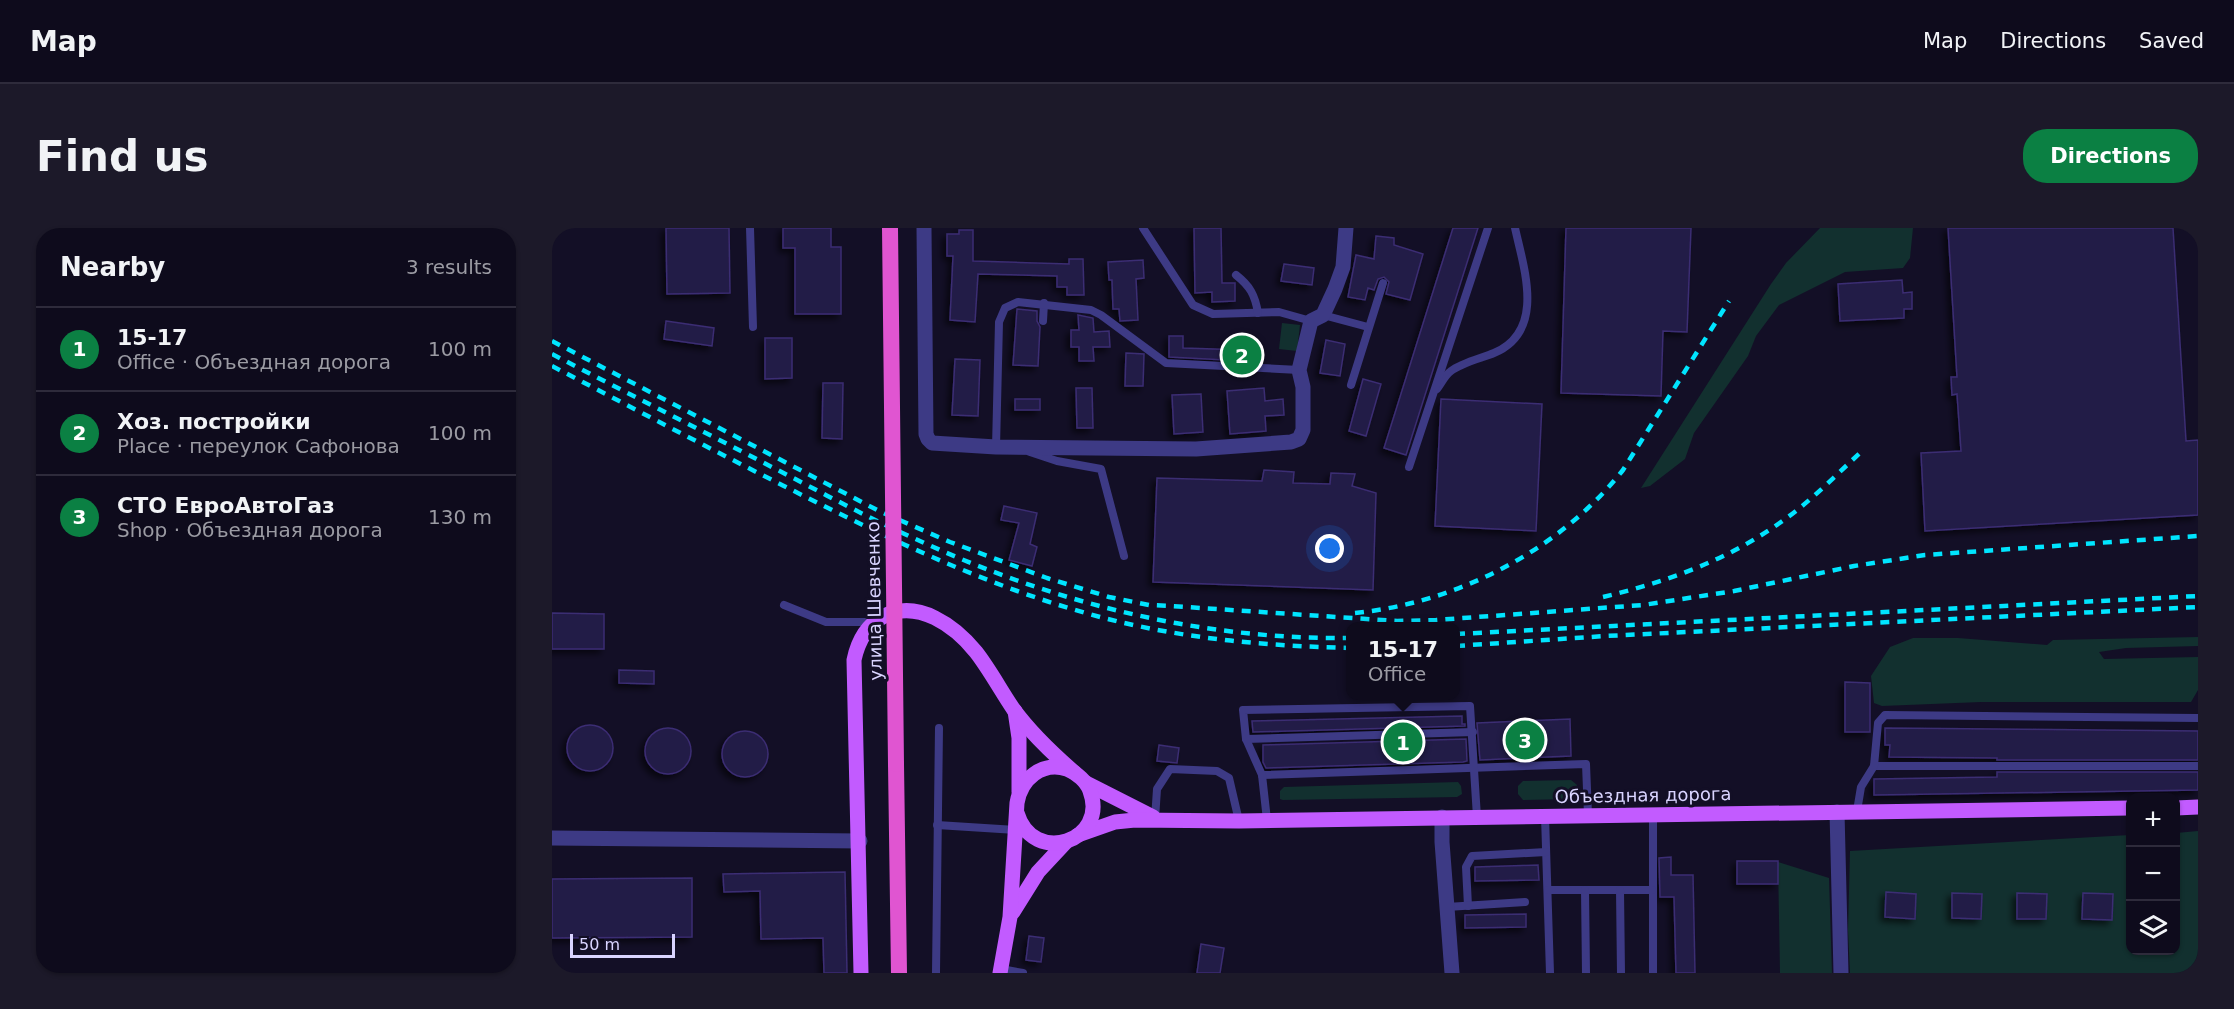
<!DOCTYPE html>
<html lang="en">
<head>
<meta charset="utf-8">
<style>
  body { margin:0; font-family:"DejaVu Sans",sans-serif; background:#1c1929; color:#f1f3f6 }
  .controls { position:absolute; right:18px; bottom:18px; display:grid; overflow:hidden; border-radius:12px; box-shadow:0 2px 4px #0004 }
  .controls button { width:54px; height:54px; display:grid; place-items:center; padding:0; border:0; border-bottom:2px solid #2e2b3b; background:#0e0b1c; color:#f1f3f6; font:30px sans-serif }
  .scale { position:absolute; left:18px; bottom:15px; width:105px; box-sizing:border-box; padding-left:6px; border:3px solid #d9d4ff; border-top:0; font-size:16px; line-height:21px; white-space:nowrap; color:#d9d4ff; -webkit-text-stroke:4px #130f26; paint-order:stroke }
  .you { position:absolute; left:778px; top:321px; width:21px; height:21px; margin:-15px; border:4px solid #fff; border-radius:50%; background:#1a73e8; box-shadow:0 0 0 9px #1a73e833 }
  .badge { display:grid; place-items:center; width:39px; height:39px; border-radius:50%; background:#0b8043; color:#fff; font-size:20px; font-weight:700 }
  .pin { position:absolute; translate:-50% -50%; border:3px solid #fff; box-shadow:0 2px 6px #0006 }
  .popup { position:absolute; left:794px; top:394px; width:114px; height:78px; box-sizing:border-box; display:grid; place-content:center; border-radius:12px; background:#0e0b1c; filter:drop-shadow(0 2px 4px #0005); font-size:20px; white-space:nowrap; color:#9b9ba3 }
  .popup b { font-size:22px; color:#f1f3f6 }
  .popup::after { content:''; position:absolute; left:50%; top:100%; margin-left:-12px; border:12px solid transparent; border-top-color:#0e0b1c }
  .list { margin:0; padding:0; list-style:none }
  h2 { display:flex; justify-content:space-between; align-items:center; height:78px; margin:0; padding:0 24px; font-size:26px }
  h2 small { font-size:20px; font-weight:400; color:#9b9ba3 }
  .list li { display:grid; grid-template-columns:39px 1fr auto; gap:18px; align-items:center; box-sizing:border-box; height:84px; padding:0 24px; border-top:2px solid #2e2b3b }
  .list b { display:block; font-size:22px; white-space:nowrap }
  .list p { margin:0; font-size:20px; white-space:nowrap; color:#9b9ba3 }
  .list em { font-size:20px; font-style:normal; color:#9b9ba3 }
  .icon { flex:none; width:33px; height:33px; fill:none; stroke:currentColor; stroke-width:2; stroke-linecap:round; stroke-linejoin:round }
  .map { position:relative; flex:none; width:1646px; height:745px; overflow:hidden; border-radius:24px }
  header { display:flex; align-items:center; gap:36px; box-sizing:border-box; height:84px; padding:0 30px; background:#0e0b1c; border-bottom:2px solid #2e2b3b }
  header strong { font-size:28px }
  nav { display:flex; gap:33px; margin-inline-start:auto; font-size:21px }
  .intro { display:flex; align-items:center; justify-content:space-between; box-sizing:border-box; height:144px; padding:0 36px }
  h1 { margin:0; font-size:42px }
  .button { padding:15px 27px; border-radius:24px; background:#0b8043; color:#fff; font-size:21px; font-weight:700 }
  main { display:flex; gap:36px; padding:0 36px }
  aside { flex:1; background:#0e0b1c; border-radius:24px; box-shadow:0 2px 4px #0004 }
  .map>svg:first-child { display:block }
  .green { fill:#12302f }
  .building { fill:#241b47; stroke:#3b2d73; stroke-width:1.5; filter:url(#shadow) }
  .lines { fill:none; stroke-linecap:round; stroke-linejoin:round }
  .service { stroke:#3d3a85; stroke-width:8 }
  .minor { stroke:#3d3a85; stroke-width:15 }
  .primary { stroke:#c25bff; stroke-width:15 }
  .trunk { stroke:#e055d1; stroke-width:16 }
  .rail { stroke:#00e5ff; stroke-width:4.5; stroke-dasharray:9 8; stroke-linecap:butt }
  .trunk-bridge { stroke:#e055d1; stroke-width:16 }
  .labels { text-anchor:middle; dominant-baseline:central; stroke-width:6; stroke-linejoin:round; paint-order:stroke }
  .street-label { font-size:18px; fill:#d9d4ff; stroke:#130f26 }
</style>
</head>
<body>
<header>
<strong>Map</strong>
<nav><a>Map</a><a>Directions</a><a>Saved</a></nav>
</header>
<div class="intro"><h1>Find us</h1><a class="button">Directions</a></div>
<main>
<aside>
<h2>Nearby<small>3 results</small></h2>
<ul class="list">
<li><span class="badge">1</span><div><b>15-17</b><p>Office · Объездная дорога</p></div><em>100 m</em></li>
<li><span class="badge">2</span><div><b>Хоз. постройки</b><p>Place · переулок Сафонова</p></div><em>100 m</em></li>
<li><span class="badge">3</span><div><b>СТО ЕвроАвтоГаз</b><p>Shop · Объездная дорога</p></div><em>130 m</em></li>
</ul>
</aside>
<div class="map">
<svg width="1646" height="745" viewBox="0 0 1646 745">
  <defs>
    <filter id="shadow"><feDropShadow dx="-4" dy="4" stdDeviation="3" flood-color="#0009"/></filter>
  </defs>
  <rect width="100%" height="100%" fill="#130f26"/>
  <!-- green -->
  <g class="green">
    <path d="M1268 0H1361L1358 30 1351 40 1293 44 1227 77 1204 108 1196 128 1142 205 1133 231 1098 258 1089 260 1219 56 1234 35Z"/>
    <path d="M730 95 748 97 745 123 727 121Z"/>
    <path d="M1646 409V418L1574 420 1547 424 1552 431 1646 429V462L1639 474H1429L1330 478 1322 475 1319 448 1338 419 1361 410H1406L1495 417 1501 412Z"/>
    <path d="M1019 552 1025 557V568L1020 571 971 572 966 566V558L971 553Z"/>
    <path d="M906 554 909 558 910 566 905 569 731 572 728 571V563L732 559Z"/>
    <path d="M1646 603V745H1298L1296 702 1298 623 1578 607V722H1624V605Z"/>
    <path d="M1226 634 1277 650 1280 745H1228Z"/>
  </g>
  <!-- building -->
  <g class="building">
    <path d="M114 0H177L178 65 115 66Z"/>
    <path d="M231 0H279V19H289V86H243V20H231Z"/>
    <path d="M642 0H669L670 55H683V73L660 74V64L643 65Z"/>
    <path d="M901 0H926L854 227 832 220Z"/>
    <path d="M1014 0H1139L1135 104 1111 103 1109 168 1009 165Z"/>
    <path d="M1396 0H1621L1634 213 1646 212V287L1373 303 1369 225 1409 223 1405 166 1400 167 1399 149H1405Z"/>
    <path d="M407 2H421V33L517 36V31H531L532 67H515V59H505V48L426 46 423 94 398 92 401 28H395V6H407Z"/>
    <path d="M824 8 842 10V17L871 26 858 72 834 66 837 54 832 49 826 51 822 62 816 60 813 72 796 69 804 27 822 31Z"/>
    <path d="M591 32 592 50 584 51 586 92 568 93 567 81H561L560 52H557L556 34Z"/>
    <path d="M732 36 762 40 760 57 729 53Z"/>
    <path d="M1350 52 1351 65 1360 64V81H1352V90L1288 93 1286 56Z"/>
    <path d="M465 81 485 83V93L488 99 486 138 461 137Z"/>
    <path d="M526 87 541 90 542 104 557 103 558 119H541L542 133H527V119H519V102H527Z"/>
    <path d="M114 93 162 100 160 118 112 111Z"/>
    <path d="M617 108H631V120L693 122V133L617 129Z"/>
    <path d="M213 110H240V150L213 151Z"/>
    <path d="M774 112 793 116 788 148 768 145Z"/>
    <path d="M574 125 592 126 591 158H573Z"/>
    <path d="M403 131 428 132 426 188 400 187Z"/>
    <path d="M811 151 829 156 814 208 797 203Z"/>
    <path d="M271 155H291L290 211 270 210Z"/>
    <path d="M524 160H540L541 200H525Z"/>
    <path d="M712 160 713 173 731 171 732 187 713 188 714 203 678 206 675 163Z"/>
    <path d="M649 166 651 204 622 206 620 167Z"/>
    <rect x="463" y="171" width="25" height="11"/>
    <path d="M889 171 990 176 984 303 883 298Z"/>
    <path d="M712 242 742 244 741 255 778 256 779 245 803 246 800 258 824 265 821 362 601 354 605 250 710 253Z"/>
    <path d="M452 278 485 285 478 316 485 319 480 338 457 332 467 295 449 292Z"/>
    <path d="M0 385 52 386V421H0Z"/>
    <path d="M67 442 102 443V456L67 455Z"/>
    <path d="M1293 454 1318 455V504H1293Z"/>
    <path d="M910 488V496H913V498L701 504 700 493Z"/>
    <path d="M1018 491 1019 528 928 532 925 495Z"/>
    <circle cx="38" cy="520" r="23"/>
    <path d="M1333 500 1646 503V532H1445V530L1337 529 1338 517H1333Z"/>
    <circle cx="116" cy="523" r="23"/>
    <circle cx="193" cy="526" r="23"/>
    <path d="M914 511 915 533 911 534 714 540 711 534V517Z"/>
    <path d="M607 517 627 520 625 535 605 533Z"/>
    <path d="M1445 544H1646V562L1322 567V551L1445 549Z"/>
    <path d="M1119 629V647H1141L1143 745H1124L1122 669H1108L1107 630Z"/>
    <rect x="1185" y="633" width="41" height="23"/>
    <path d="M986 637 987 652 923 653V639Z"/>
    <path d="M293 644 295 745H272L271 710 209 711 208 663 172 664 171 646Z"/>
    <path d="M140 650V709L0 710V651Z"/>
    <path d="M1334 664 1364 666 1363 691 1333 689Z"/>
    <path d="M1400 665 1430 666 1429 691 1400 690Z"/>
    <path d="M1465 665 1495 666 1494 691H1465Z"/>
    <path d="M1531 665 1561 666 1560 692 1530 691Z"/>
    <path d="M974 686V699L913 700V687Z"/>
    <path d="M477 708 492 710 489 734 474 732Z"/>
    <path d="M649 716 672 720 668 745H645Z"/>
  </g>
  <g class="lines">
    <!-- service -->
    <g class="service">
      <path d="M198 0 201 99"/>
      <path d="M591 0 641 77 661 86 727 84 759 93"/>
      <path d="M684 47C698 58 703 67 706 85"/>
      <path d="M771 87 816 99"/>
      <path d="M491 93 492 75"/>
      <path d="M799 157 831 55"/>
      <path d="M885 161C889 156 893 147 899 143 909 135 930 130 942 125 994 103 972 41 963 0"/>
      <path d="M444 219 447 94 453 80 466 74 539 82 549 87 614 135 747 142"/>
      <path d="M478 224 505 233 549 241 572 328"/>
      <path d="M857 239 936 0"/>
      <path d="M232 377 274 394H322"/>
      <path d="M694 511 921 504"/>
      <path d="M1322 538H1646"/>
      <path d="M710 547 1034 536 1036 587"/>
      <path d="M1305 583 1309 559 1322 538 1326 495 1333 487 1646 490"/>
      <path d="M1101 586V745"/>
      <path d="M993 588 998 745"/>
      <path d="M603 591 605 561 618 541 665 543 677 550 687 593"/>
      <path d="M715 592 710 547 694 511 691 482 918 478 925 589"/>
      <path d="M385 597 464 602"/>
      <path d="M996 662H1100"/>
      <path d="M1033 662 1034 745"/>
      <path d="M1068 662 1069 745"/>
      <path d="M916 678 914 639 920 628 994 624"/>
      <path d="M895 679 973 674"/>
      <path d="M449 741 471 745"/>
      <path d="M384 745 387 500"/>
    </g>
    <!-- minor -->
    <g class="minor">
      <path d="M372 0 374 206 376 211 380 215 444 219 644 221 739 214 747 211 751 202V159L747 142 759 93 771 87 783 61 791 39 794 0"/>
      <path d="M1285 584 1289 745"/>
      <path d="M890 589V614L900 745"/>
      <path d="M0 610 308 613"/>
    </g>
    <!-- primary -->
    <g class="primary">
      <path d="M463 483 467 510V564"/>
      <path d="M534 555 601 589"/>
      <path d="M1624 580 1646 579"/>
      <path d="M526 607 563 594 583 592 687 593 1578 580"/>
      <path d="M461 684 486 644 514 614"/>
      <path d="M309 745 302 432C306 413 315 397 332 388 366 371 403 398 424 424 438 442 449 463 462 482 479 505 501 526 523 545"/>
      <path d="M448 745 458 689 465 575C469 551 490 533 515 541 525 545 535 554 538 563 557 613 481 639 465 585"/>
    </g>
    <!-- trunk -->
    <path class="trunk" d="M344 536 347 745"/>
    <!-- rail -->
    <g class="rail">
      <path d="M0 113 329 284 398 314 495 350 557 369 597 377 619 378 845 393 884 392 1091 377 1182 363 1302 338 1373 327 1646 308"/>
      <path d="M0 126C71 163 143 199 214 236 265 262 316 290 368 313 503 375 649 412 798 410"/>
      <path d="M0 138C79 179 158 221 238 261 339 312 441 361 552 390 633 411 715 418 798 420"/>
      <path d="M1051 369C1114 354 1176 332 1229 294 1258 274 1283 248 1309 224"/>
      <path d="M803 385C905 375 1008 322 1071 242L1177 73"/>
      <path d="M904 406 1646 368"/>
      <path d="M904 418 1054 408 1646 379"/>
    </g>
    <!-- trunk-bridge -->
    <path class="trunk-bridge" d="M338 0 344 536"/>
  </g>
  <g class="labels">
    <!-- street labels -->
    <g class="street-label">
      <text transform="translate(322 373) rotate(-91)">улица Шевченко</text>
      <text transform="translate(1091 567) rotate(-1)">Объездная дорога</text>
    </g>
  </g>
</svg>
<div class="controls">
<button>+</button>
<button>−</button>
<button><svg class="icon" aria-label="layers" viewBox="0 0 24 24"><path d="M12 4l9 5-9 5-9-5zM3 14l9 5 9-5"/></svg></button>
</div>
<div class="scale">50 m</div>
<div class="you"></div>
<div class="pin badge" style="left:851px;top:514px">1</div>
<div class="popup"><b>15-17</b>Office</div>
<div class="pin badge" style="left:690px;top:127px">2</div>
<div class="pin badge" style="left:973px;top:512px">3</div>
</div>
</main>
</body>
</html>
